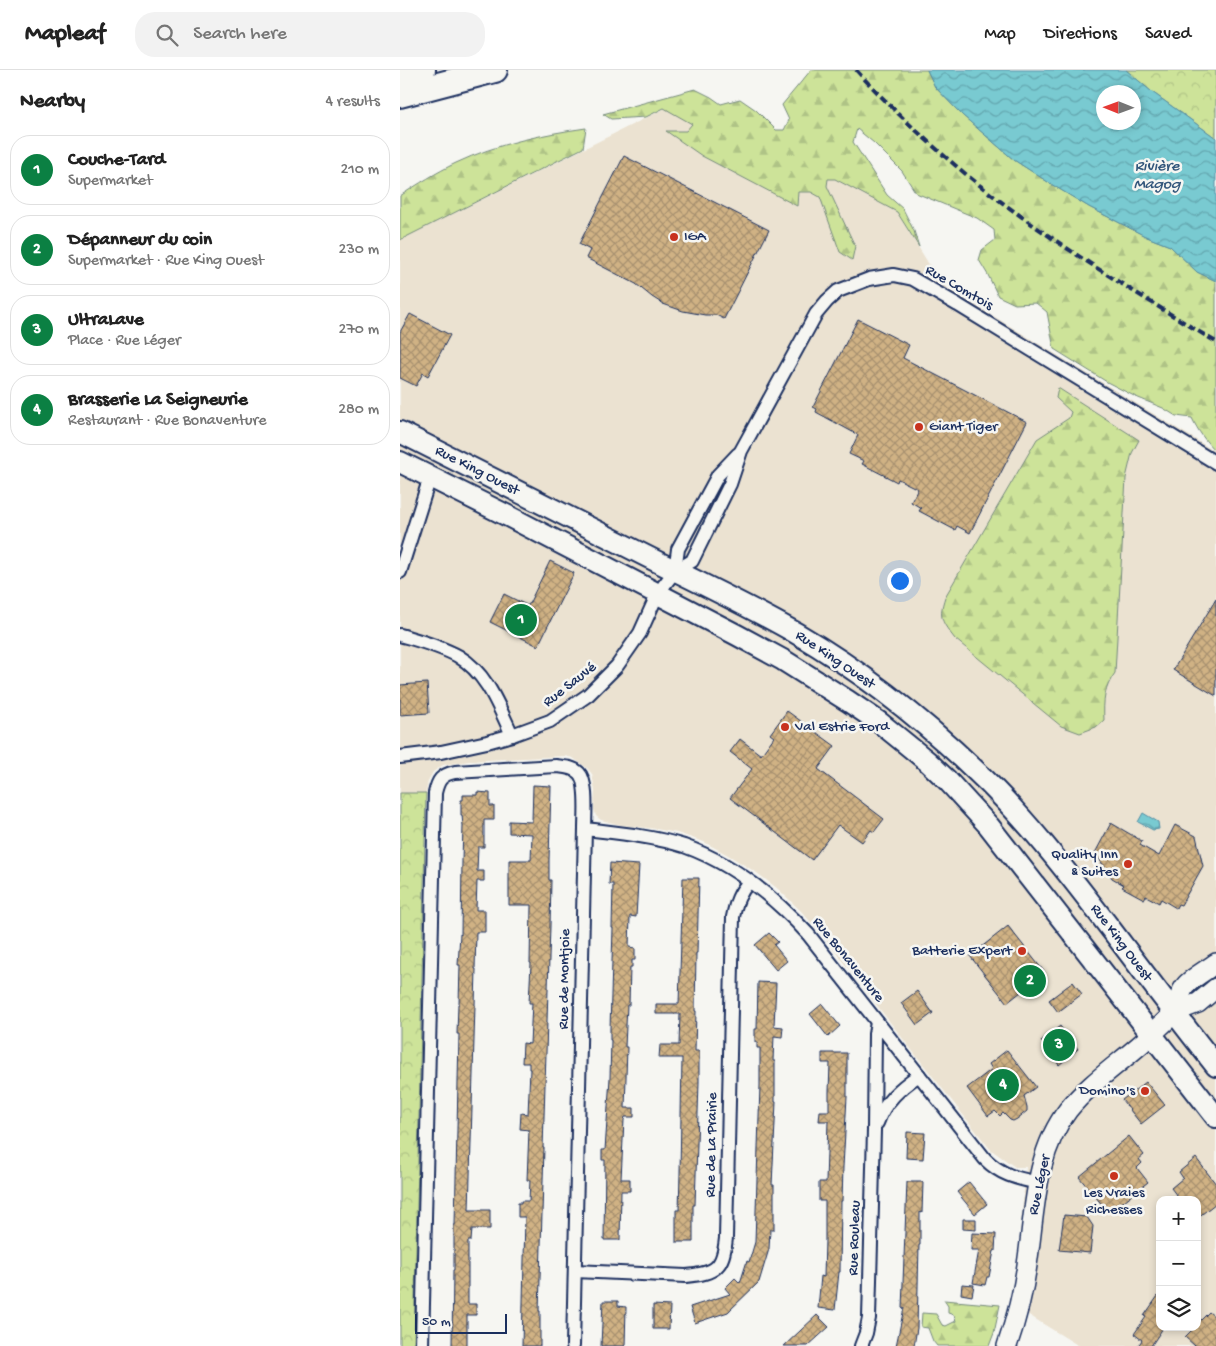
<!DOCTYPE html>
<html lang="en">
<head>
<meta charset="utf-8">
<style>
  body { margin:0; font-family:"Gochi Hand",sans-serif; background:#f2f2f2; color:#222 }
  .controls { position:absolute; right:15px; bottom:15px; display:grid; overflow:hidden; border-radius:10px; box-shadow:0 2px 8px #0003 }
  .controls button { width:45px; height:45px; display:grid; place-items:center; padding:0; border:0; border-bottom:1px solid #e0e0e0; background:#fff; color:#222; font:25px sans-serif }
  .compass { position:absolute; left:696px; top:15px; width:45px; height:45px; border-radius:50%; background:#fff; box-shadow:0 2px 8px #0003; rotate:271deg }
  .scale { position:absolute; left:15px; bottom:12px; width:92px; box-sizing:border-box; padding-left:5px; border:2px solid #1b2f5e; border-top:0; font-size:14px; line-height:18px; white-space:nowrap; color:#1b2f5e; -webkit-text-stroke:4px #f6f6f2; paint-order:stroke }
  .you { position:absolute; left:499px; top:510px; width:18px; height:18px; margin:-12px; border:4px solid #fff; border-radius:50%; background:#1a73e8; box-shadow:0 0 0 8px #1a73e833 }
  .badge { display:grid; place-items:center; width:32px; height:32px; border-radius:50%; background:#0b8043; color:#fff; font-size:16px; font-weight:700 }
  .pin { position:absolute; translate:-50% -50%; border:2px solid #fff; box-shadow:0 1px 5px #0006 }
  .list { margin:0; padding:0; list-style:none }
  h2 { display:flex; justify-content:space-between; align-items:center; height:65px; margin:0; padding:0 20px; font-size:21px }
  h2 small { font-size:16px; font-weight:400; color:#767676 }
  .list li { display:grid; grid-template-columns:32px 1fr auto; gap:15px; align-items:center; box-sizing:border-box; height:70px; margin:0 10px 10px; padding:0 10px; border:1px solid #e0e0e0; border-radius:20px }
  .list b { display:block; font-size:19px; white-space:nowrap }
  .list p { margin:0; font-size:16px; white-space:nowrap; color:#767676 }
  .list em { font-size:16px; font-style:normal; color:#767676 }
  .icon { flex:none; width:28px; height:28px; fill:none; stroke:currentColor; stroke-width:2; stroke-linecap:round; stroke-linejoin:round }
  .map { position:relative; flex:none; width:816px; height:1276px; overflow:hidden }
  header { display:flex; align-items:center; gap:30px; box-sizing:border-box; height:70px; padding:0 25px; background:#fff; border-bottom:1px solid #e0e0e0 }
  header strong { font-size:24px }
  nav { display:flex; gap:28px; margin-inline-start:auto; font-size:18px }
  .search { width:350px; height:45px; background:#f2f2f2; display:flex; align-items:center; gap:12px; box-sizing:border-box; padding:0 18px; border-radius:20px; color:#767676; font-size:19px }
  main { display:flex }
  aside { flex:1; background:#fff }
  .map>svg:first-child { display:block }
  .built { fill:#ebe2d1; fill-rule:evenodd }
  .forest { fill:url(#forest-firs); stroke:#74897c }
  .park { fill:url(#park-crowns); stroke:#74897c }
  .water { fill:url(#water-waves); stroke:#538ca3; fill-rule:evenodd }
  .building { fill:url(#building-cross-hatch); stroke:#1b2f5e }
  .lines { fill:none; stroke-linecap:round; stroke-linejoin:round }
  .street-casing { stroke:#1b2f5e; stroke-width:16 }
  .secondary-casing { stroke:#1b2f5e; stroke-width:22 }
  .primary-casing { stroke:#1b2f5e; stroke-width:24 }
  .highway-casing { stroke:#1b2f5e; stroke-width:28 }
  .street { stroke:#f6f6f2; stroke-width:12 }
  .secondary { stroke:#f6f6f2; stroke-width:19 }
  .primary { stroke:#f6f6f2; stroke-width:20 }
  .highway { stroke:#f6f6f2; stroke-width:24 }
  .rail { stroke:#1b2f5e; stroke-width:4; stroke-dasharray:8 4; stroke-linecap:butt }
  .poi-dot { fill:#c8321e; stroke:#f6f6f2; stroke-width:2 }
  .labels { text-anchor:middle; dominant-baseline:central; stroke-width:5; stroke-linejoin:round; paint-order:stroke }
  .poi-label { font-size:15px; fill:#1b2f5e; stroke:#f6f6f2; text-anchor:start }
  .street-label { font-size:15px; fill:#1b2f5e; stroke:#f6f6f2 }
  .water-label { font-size:16px; font-style:italic; fill:#32567b; stroke:#f6f6f2 }
</style>
</head>
<body>
<header>
<strong>Mapleaf</strong>
<div class="search"><svg class="icon" aria-label="search" viewBox="0 0 24 24"><circle cx="10" cy="10" r="6"/><path d="M15 15l6 6"/></svg>Search here</div>
<nav><a>Map</a><a>Directions</a><a>Saved</a></nav>
</header>
<main>
<aside>
<h2>Nearby<small>4 results</small></h2>
<ul class="list">
<li><span class="badge">1</span><div><b>Couche-Tard</b><p>Supermarket</p></div><em>210 m</em></li>
<li><span class="badge">2</span><div><b>Dépanneur du coin</b><p>Supermarket · Rue King Ouest</p></div><em>230 m</em></li>
<li><span class="badge">3</span><div><b>UltraLave</b><p>Place · Rue Léger</p></div><em>270 m</em></li>
<li><span class="badge">4</span><div><b>Brasserie La Seigneurie</b><p>Restaurant · Rue Bonaventure</p></div><em>280 m</em></li>
</ul>
</aside>
<div class="map">
<svg width="816" height="1276" viewBox="0 0 816 1276">
  <defs>
    <pattern id="forest-firs" width="22" height="20" patternUnits="userSpaceOnUse" patternTransform="scale(1.25)"><rect width="22" height="20" fill="#cde399"/><path d="M5 1l3.5 6h-7zM16 11l3.5 6h-7z" fill="#afc386"/></pattern>
    <pattern id="park-crowns" width="20" height="18" patternUnits="userSpaceOnUse" patternTransform="scale(1.25)"><rect width="20" height="18" fill="#cde399"/><path d="M2 6a3 3 0 1 1 6 0M12 15a3 3 0 1 1 6 0" fill="none" stroke="#afc386"/></pattern>
    <pattern id="water-waves" width="16" height="10" patternUnits="userSpaceOnUse" patternTransform="scale(1.25)"><rect width="16" height="10" fill="#79cad1"/><path d="M0 5q4-4 8 0t8 0" fill="none" stroke="#62a4ad"/></pattern>
    <pattern id="building-cross-hatch" width="8" height="8" patternUnits="userSpaceOnUse" patternTransform="scale(1.25)"><rect width="8" height="8" fill="#d0b284"/><path d="M0 0l8 8M0 8l8-8" fill="none" stroke="#a8916f"/></pattern>
  </defs>
  <rect width="100%" height="100%" fill="#f6f6f2"/>
  <filter id="ink" filterUnits="userSpaceOnUse"><feTurbulence type="fractalNoise" baseFrequency=".02" numOctaves="2"/><feDisplacementMap in="SourceGraphic" scale="10" xChannelSelector="R" yChannelSelector="G"/><feConvolveMatrix kernelMatrix="1 2 1 2 8 2 1 2 1" color-interpolation-filters="sRGB"/></filter>
  <g filter="url(#ink)">
    <!-- built -->
    <path class="built" d="M286 28 497 142 541 214 816 382V1276H679L609 1233 618 1187 626 1097H615L590 1079 503 969 423 866 401 841 378 819 357 803 328 785 304 772 277 763 256 759 221 755 201 750 196 746 194 739 195 721 192 704 187 698 173 688 165 686 70 691 43 695 33 702 28 711 26 723H0V170ZM760 1130H797V1257H760Z"/>
    <!-- forest -->
    <g class="forest">
      <path d="M411 0H527L535 17 562 45 614 90 651 114 689 137 747 167 770 176 797 202 816 211V382C806 372 798 361 792 348L776 346 763 338 736 327 707 312 654 279 647 242 636 233 615 234 598 226 588 205 579 190 582 180 595 170 594 160 577 148 516 123 502 101 474 73 457 59 453 72 487 125 503 139 514 161 519 177 497 142 435 109H428L427 116 455 176 452 190 440 182 420 127 411 122H398L397 136 302 86 266 61H286L292 54 264 38 246 47 211 49 203 44 295 19 311 27 321 34 340 29 356 40 376 60H384L389 50 382 35Z"/>
      <path d="M186 58 183 78 0 170V126C18 114 37 102 56 93 96 74 143 64 186 58Z"/>
      <path d="M658 318 739 370 732 383 726 408 715 603C704 618 703 631 704 650L696 657 680 663 661 656 555 569C542 552 538 548 545 527L637 369 669 348 671 342 656 328Z"/>
      <path d="M544 1230 600 1235 594 1263 589 1276H537L533 1271 528 1258 521 1257 522 1243 536 1244 542 1255 546 1256 556 1251 554 1245 548 1243V1236Z"/>
    </g>
    <!-- park -->
    <g class="park">
      <path d="M726 0H816V68L752 22Z"/>
      <path d="M0 723H26L14 1276H0Z"/>
    </g>
    <!-- water -->
    <g class="water">
      <path d="M527 0H726L752 22 816 68V211L797 202 770 176 747 167 689 137 651 114 614 90 562 45 535 17ZM704 22H734V52H704Z"/>
      <path d="M743 743 758 752 759 759 753 760 738 752Z"/>
    </g>
    <!-- building -->
    <g class="building">
      <path d="M224 86 369 160 324 249 316 245H305L283 241 263 234 252 227 236 214 186 188 190 180 179 174Z"/>
      <path d="M10 244 50 265 28 306 23 303 16 316 0 308V262Z"/>
      <path d="M458 249 509 275 503 288 627 352 570 463 557 456 555 460 519 441 521 438 511 432 518 419 498 409 497 412 462 394 464 391 449 384 458 365 416 342 417 339 413 337Z"/>
      <path d="M150 491 174 503 138 576 90 552 104 524 128 536Z"/>
      <path d="M816 529V626L773 600Z"/>
      <path d="M27 613 29 643 0 645V615Z"/>
      <path d="M387 641 435 676 418 699 484 749 474 762 471 760 462 772 438 755 412 790 330 728 352 699 330 682 340 669 361 685 374 667 370 664Z"/>
      <path d="M133 715 151 716 149 790V810H151L150 856 143 1078H144L139 1241H140V1276H122L125 1147H118V1133H121V1131H129L130 1110H127L129 1060 120 1059 121 1043 128 1044 130 999H129V993H122L123 973 130 974 132 933H129L131 893H130L131 835H109V790H131L132 764 109 763V751L132 752Z"/>
      <path d="M77 722 90 723V736H94V750H84V777H78L77 801H84V811H77L76 840H85V862H76L75 899H76L75 935 69 1140H90V1159H72L71 1171H68V1234H76V1245H67V1276H52L53 1200H54V1155H55L59 964H57L58 934H59L60 895H58L60 864 61 865 62 791 63 756 62 745H61V730H63V725H77Z"/>
      <path d="M711 753 742 771 740 775 759 786 775 755 796 766 803 796 781 835 778 834 776 838 761 829 759 833 746 826 744 829 722 817 724 815 712 808 695 783Z"/>
      <path d="M210 793 239 795 236 847 230 846 229 877 235 878V890H232V897H230L229 935H227L225 977H227L225 1038H234V1047H225L224 1050 221 1109H230V1121H221L220 1170H204L205 1090H202V1080H205L210 1008 211 970H210V959L213 858H212L213 814H209Z"/>
      <path d="M283 808H299L297 883H296L295 941H296L295 981H299V1012L295 1135H293V1172H276V1140H279L280 1103 282 988H259L260 975H279L280 944H256V934H279Z"/>
      <path d="M608 856 645 903 607 933 570 886Z"/>
      <path d="M369 863 378 872 374 875 387 891 376 900 355 875Z"/>
      <path d="M358 912 376 913 374 956 383 957 382 967 374 966 373 991H375V1032H376L372 1115H374V1160H370L369 1179 359 1212 328 1242 295 1253 290 1237 330 1224 325 1218 335 1208 340 1213 347 1191 349 1192 355 1172 360 1015V978H357V972H355V959H357Z"/>
      <path d="M673 912 682 924 658 942 649 930Z"/>
      <path d="M517 921 533 943 517 955 501 933Z"/>
      <path d="M422 934 440 956 428 967 410 944Z"/>
      <path d="M660 956 678 979 659 995 641 971Z"/>
      <path d="M607 980 636 1017 624 1026 627 1037V1041L617 1049 613 1051 610 1050 603 1043 600 1046 595 1041 588 1046 567 1018 592 999 589 994Z"/>
      <path d="M422 983H447V1027L443 1097 442 1131H441L440 1202H439L435 1240 418 1238 421 1206 424 1207 425 1170V1131H419V1112H426L428 1051H419L420 1041H429V1022L430 993H422Z"/>
      <path d="M746 1012 765 1035 741 1054 722 1030Z"/>
      <path d="M507 1062 525 1063 523 1089 506 1088Z"/>
      <path d="M729 1066 744 1085 739 1089 742 1093 737 1098 748 1112 709 1143 679 1107Z"/>
      <path d="M796 1088 816 1114V1133L797 1148V1130H780L771 1118 783 1108 779 1102Z"/>
      <path d="M507 1112H523L522 1143 520 1142V1175H519L517 1258 514 1276H496L504 1238H502Z"/>
      <path d="M569 1112 587 1134 575 1144 557 1122Z"/>
      <path d="M664 1145 687 1147 693 1156 690 1183 659 1180Z"/>
      <path d="M563 1149H576V1160L563 1159Z"/>
      <path d="M572 1163 596 1164 595 1181H594L589 1207H587L585 1215 573 1213 579 1180H571Z"/>
      <path d="M562 1214 574 1215 572 1226 561 1224Z"/>
      <path d="M760 1223V1257L763 1258 751 1276H738L742 1270 734 1264 746 1247 744 1246Z"/>
      <path d="M203 1231H218V1236L226 1237 225 1276H201Z"/>
      <path d="M253 1235 270 1236 269 1259H253Z"/>
      <path d="M809 1242 816 1248V1276H795L785 1267 795 1257H797V1254Z"/>
      <path d="M417 1245 429 1257 408 1276H384Z"/>
    </g>
    <g class="lines">
      <defs>
        <g id="street">
          <path d="M275 501 278 479 318 405 338 384"/>
          <path d="M0 502 30 407"/>
          <path d="M0 565C20 571 40 576 58 586 87 603 99 637 112 665"/>
          <path d="M0 687 41 682 87 672 112 665 150 651 188 625 217 596 240 563 258 523 275 501 292 491 330 414 341 381 416 244 427 231 438 221 469 209 494 205 513 209 558 235 816 393"/>
          <path d="M185 759C218 763 252 766 284 776 332 793 374 827 408 864L585 1089C601 1105 616 1108 638 1113"/>
          <path d="M477 1053C485 1031 500 1018 519 1005"/>
          <path d="M175 1201 286 1206C316 1203 323 1198 326 1168L333 847C336 832 339 823 349 812"/>
          <path d="M22 1276 35 723C38 710 41 705 55 702L156 696C164 697 173 697 179 703 188 712 185 746 185 759L173 1276"/>
          <path d="M461 1276 466 1263 469 1248 474 1060 475 964 477 952"/>
        </g>
        <g id="secondary">
          <path d="M774 942 798 933 816 918"/>
          <path d="M607 1276C616 1250 623 1223 627 1195 635 1143 634 1084 668 1040 691 1011 725 990 752 964 759 957 768 950 773 943 779 935 779 922 786 915 792 908 808 899 816 893"/>
        </g>
        <g id="primary">
          <path d="M0 362C78 402 157 441 236 481 289 508 344 533 396 563 461 601 522 649 576 701 628 750 670 806 713 862 747 907 781 952 816 996"/>
          <path d="M0 392 110 447 337 565 383 590 448 631 479 652 505 673 527 691 547 710 589 756 816 1047"/>
        </g>
        <g id="highway">
          <path d="M0 6 23 0"/>
          <path d="M0 25 95 0"/>
        </g>
      </defs>
      <!-- street casing -->
      <use href="#street" class="street-casing"/>
      <!-- secondary casing -->
      <use href="#secondary" class="secondary-casing"/>
      <!-- primary casing -->
      <use href="#primary" class="primary-casing"/>
      <!-- highway casing -->
      <use href="#highway" class="highway-casing"/>
      <!-- street -->
      <use href="#street" class="street"/>
      <!-- secondary -->
      <use href="#secondary" class="secondary"/>
      <!-- primary -->
      <use href="#primary" class="primary"/>
      <!-- highway -->
      <use href="#highway" class="highway"/>
      <!-- rail -->
      <path class="rail" d="M456 0C505 53 559 102 618 144 681 190 749 231 816 272"/>
    </g>
  </g>
  <!-- markers -->
  <g class="poi-dot">
    <circle cx="274" cy="167" r="5"/>
    <circle cx="519" cy="357" r="5"/>
    <circle cx="385" cy="657" r="5"/>
    <circle cx="728" cy="794" r="5"/>
    <circle cx="622" cy="881" r="5"/>
    <circle cx="745" cy="1021" r="5"/>
    <circle cx="714" cy="1106" r="5"/>
  </g>
  <g class="labels">
    <!-- poi labels -->
    <g class="poi-label">
      <text x="284" y="167">IGA</text>
      <text x="529" y="357">Giant Tiger</text>
      <text x="395" y="657">Val Estrie Ford</text>
      <text x="718" y="785" text-anchor="end">Quality Inn<tspan x="718" dy="17">&amp; Suites</tspan></text>
      <text x="612" y="881" text-anchor="end">Batterie Expert</text>
      <text x="735" y="1021" text-anchor="end">Domino's</text>
      <text x="714" y="1123" text-anchor="middle">Les Vraies<tspan x="714" dy="17">Richesses</tspan></text>
    </g>
    <!-- street labels -->
    <g class="street-label">
      <text transform="translate(559 218) rotate(30)">Rue Comtois</text>
      <text transform="translate(77 401) rotate(27)">Rue King Ouest</text>
      <text transform="translate(435 590) rotate(34)">Rue King Ouest</text>
      <text transform="translate(170 615) rotate(-38)">Rue Sauvé</text>
      <text transform="translate(721 873) rotate(53)">Rue King Ouest</text>
      <text transform="translate(448 890) rotate(51)">Rue Bonaventure</text>
      <text transform="translate(165 909) rotate(-89)">Rue de Montjoie</text>
      <text transform="translate(312 1075) rotate(-89)">Rue de La Prairie</text>
      <text transform="translate(640 1115) rotate(-78)">Rue Léger</text>
      <text transform="translate(455 1168) rotate(-88)">Rue Rouleau</text>
    </g>
    <!-- water labels -->
    <g class="water-label">
      <text x="757" y="97">Rivière<tspan x="757" dy="18">Magog</tspan></text>
    </g>
  </g>
</svg>
<div class="controls">
<button>+</button>
<button>−</button>
<button><svg class="icon" aria-label="layers" viewBox="0 0 24 24"><path d="M12 4l9 5-9 5-9-5zM3 14l9 5 9-5"/></svg></button>
</div>
<svg class="compass" viewBox="-18 -18 36 36"><path d="M0-13l5 13h-10z" fill="#e53935"/><path d="M0 13l5-13h-10z" fill="#767676"/></svg>
<div class="scale">50 m</div>
<div class="you"></div>
<div class="pin badge" style="left:121px;top:550px">1</div>
<div class="pin badge" style="left:630px;top:911px">2</div>
<div class="pin badge" style="left:659px;top:975px">3</div>
<div class="pin badge" style="left:603px;top:1015px">4</div>
</div>
</main>
</body>
</html>
